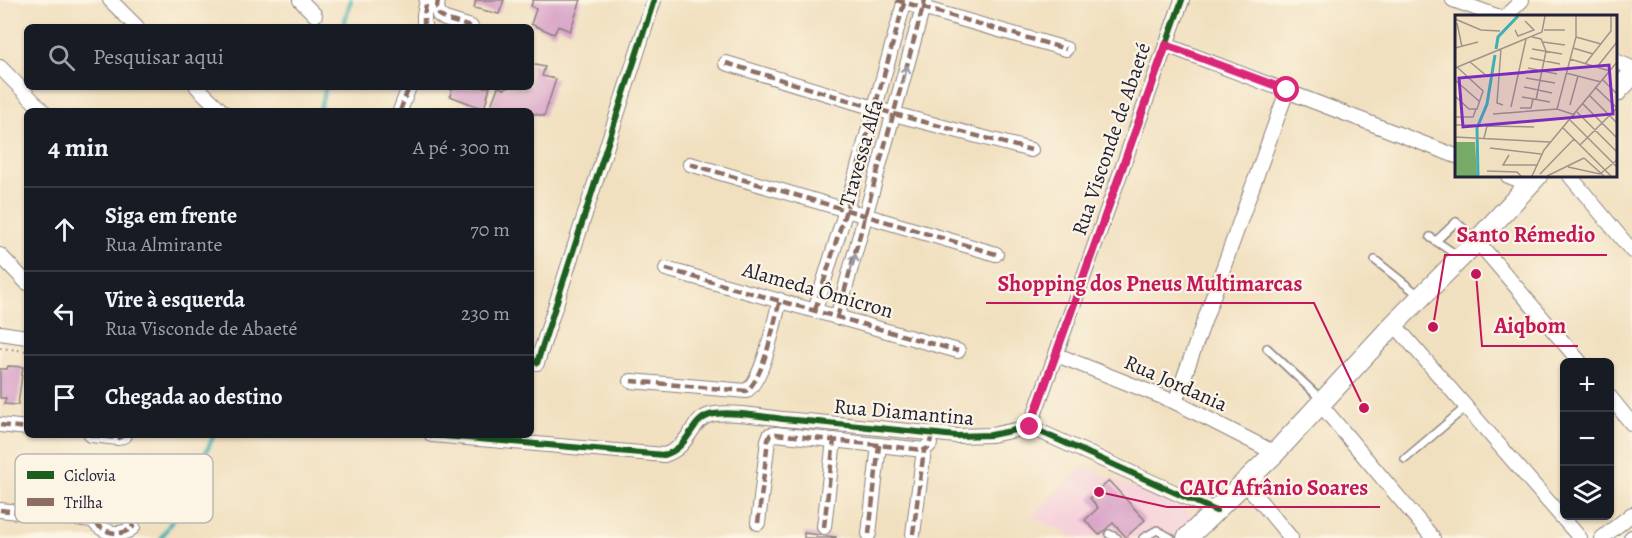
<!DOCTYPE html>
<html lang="pt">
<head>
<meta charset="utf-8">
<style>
  body { margin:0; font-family:Alegreya,serif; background:#242831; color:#f1f3f6 }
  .controls { position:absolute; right:18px; bottom:18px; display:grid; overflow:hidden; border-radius:9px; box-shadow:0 2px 4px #0004 }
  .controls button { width:54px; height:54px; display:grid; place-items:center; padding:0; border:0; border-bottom:2px solid #363941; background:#171b24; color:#f1f3f6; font:30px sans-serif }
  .stop { position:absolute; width:18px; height:18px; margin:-14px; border:4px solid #db2777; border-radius:50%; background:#fff }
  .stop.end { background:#db2777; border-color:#fff; box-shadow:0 2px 6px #0008 }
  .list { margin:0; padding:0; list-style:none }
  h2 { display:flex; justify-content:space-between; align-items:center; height:78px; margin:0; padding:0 24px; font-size:26px }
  h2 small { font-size:20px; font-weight:400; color:#9ea1a6 }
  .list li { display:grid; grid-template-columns:39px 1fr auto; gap:18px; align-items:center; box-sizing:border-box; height:84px; padding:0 24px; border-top:2px solid #363941 }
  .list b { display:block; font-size:22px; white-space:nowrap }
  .list p { margin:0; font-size:20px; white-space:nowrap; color:#9ea1a6 }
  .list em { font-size:20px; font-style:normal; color:#9ea1a6 }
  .icon { flex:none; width:33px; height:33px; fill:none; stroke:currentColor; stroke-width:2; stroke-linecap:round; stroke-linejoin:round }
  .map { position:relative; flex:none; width:1632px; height:538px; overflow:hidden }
  .search { position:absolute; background:#171b24; box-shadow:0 2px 4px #0004; left:24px; top:24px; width:510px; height:66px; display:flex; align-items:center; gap:15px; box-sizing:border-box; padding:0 21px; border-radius:9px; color:#9ea1a6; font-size:22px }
  .panel { position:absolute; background:#171b24; box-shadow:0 2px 4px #0004; left:24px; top:108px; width:510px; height:330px; border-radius:9px }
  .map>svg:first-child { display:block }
  .built { fill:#f5cfd9 }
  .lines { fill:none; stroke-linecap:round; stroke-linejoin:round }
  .stream { stroke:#3eafb6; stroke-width:4 }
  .building { fill:#d59bc5 }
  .lane-casing { stroke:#8a817d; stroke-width:10 }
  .street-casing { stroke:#8a817d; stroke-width:16 }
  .secondary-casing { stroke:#8a817d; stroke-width:22 }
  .path { stroke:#8a817d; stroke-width:2; stroke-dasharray:1.5 4.5; stroke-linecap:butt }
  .lane { stroke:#fff; stroke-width:7 }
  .street { stroke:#fff; stroke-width:14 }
  .secondary { stroke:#fff; stroke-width:20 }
  .quiet { stroke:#8d6e63; stroke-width:4.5; stroke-dasharray:9 4.5; stroke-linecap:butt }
  .cycleway-casing { stroke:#fcf5e5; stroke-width:10 }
  .cycleway { stroke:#1b5e20; stroke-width:6 }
  .oneway { stroke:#9c9ca7 }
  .route { stroke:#db2777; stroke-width:8 }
  .labels { text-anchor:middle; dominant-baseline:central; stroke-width:4.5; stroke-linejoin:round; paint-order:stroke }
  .street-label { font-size:21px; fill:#22223b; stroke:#fcf5e5 }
  .inset-river { fill:none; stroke:#3eafb6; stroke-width:3 }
  .inset-road { fill:none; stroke:#9e948a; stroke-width:1.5 }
  .view { fill:#7b2cbf; fill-opacity:0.15; stroke:#7b2cbf; stroke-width:3 }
  .inset-edge { fill:none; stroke:#22223b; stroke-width:3 }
  .key { fill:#fcf5e5; stroke:#bbb6b2; stroke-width:1.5 }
  .key-label { font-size:16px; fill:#22223b }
  .leader { fill:none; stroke:#c2185b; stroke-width:2 }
  .callout-dot { fill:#c2185b; stroke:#fcf5e5; stroke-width:2 }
  .callout-label { font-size:22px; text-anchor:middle; font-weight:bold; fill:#c2185b; stroke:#fcf5e5; stroke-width:4.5; stroke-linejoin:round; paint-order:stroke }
</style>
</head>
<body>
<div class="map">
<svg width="1632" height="538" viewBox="0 0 1632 538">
  <rect width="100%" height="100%" fill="#fcf5e5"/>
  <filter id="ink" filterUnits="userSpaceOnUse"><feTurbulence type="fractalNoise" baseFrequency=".0167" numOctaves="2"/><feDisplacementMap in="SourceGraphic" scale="12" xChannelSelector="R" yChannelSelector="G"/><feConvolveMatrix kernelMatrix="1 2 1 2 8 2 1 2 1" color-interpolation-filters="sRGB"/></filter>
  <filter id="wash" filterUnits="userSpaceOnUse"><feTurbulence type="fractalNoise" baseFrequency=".008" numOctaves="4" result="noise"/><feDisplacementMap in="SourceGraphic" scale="24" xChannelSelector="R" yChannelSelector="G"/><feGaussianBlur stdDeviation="1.35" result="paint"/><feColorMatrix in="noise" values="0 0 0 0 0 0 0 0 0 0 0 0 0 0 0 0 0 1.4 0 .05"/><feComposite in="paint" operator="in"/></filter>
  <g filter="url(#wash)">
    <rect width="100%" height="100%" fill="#f1e0bf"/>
    <!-- built -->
    <path class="built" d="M1084 466 1200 518 1177 538H1078L1031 517Z"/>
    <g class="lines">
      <!-- stream -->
      <g class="stream">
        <path d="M343 27 351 0"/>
        <path d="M319 111 326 87"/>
        <path d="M161 538 179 510 214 435"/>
      </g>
    </g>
    <g id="blocks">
      <!-- building -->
      <g class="building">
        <path d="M476 0H504L499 14 474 8Z"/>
        <path d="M533 0H581L570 31 558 26 554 34 531 24 536 9 531 6Z"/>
        <path d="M531 64 545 67 542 76 556 79 544 116 531 113V111H499L490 108 498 87 505 89 506 87H531Z"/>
        <path d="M446 87H490L484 109 450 96 452 89Z"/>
        <path d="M8 366 23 367 18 405 4 404 6 398H0V369H7Z"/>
        <path d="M1109 481 1145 520 1126 537 1113 523 1099 535 1085 520 1098 508 1090 498Z"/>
        <path d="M804 533 836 537V538H804Z"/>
      </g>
    </g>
  </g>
  <g filter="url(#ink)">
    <use href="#blocks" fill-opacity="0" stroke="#8a817d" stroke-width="1.5"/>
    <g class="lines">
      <defs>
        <g id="lane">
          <path d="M1430 237 1458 256"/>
          <path d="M1436 241 1456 222 1477 240"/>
          <path d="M1375 260 1420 296"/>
          <path d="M1267 348 1322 400"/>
          <path d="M1405 459 1466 407"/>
          <path d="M1109 534 1117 538"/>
          <path d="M1143 538 1157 530 1171 538"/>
        </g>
        <g id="street">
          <path d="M110 0 137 27"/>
          <path d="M300 0 315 15"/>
          <path d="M438 0 437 7 439 15 445 19 471 27"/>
          <path d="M1453 0 1497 16"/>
          <path d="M915 6 1066 49"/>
          <path d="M1506 16 1522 0"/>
          <path d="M424 27V15L427 0"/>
          <path d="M1166 45 1456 156"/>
          <path d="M1616 61 1632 68"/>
          <path d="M726 63 894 114 1031 150"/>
          <path d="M0 67 43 111"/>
          <path d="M197 87 222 111"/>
          <path d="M400 111 409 87"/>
          <path d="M690 164 996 254"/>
          <path d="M1508 176 1529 184"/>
          <path d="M1570 176 1632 251"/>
          <path d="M1477 241 1580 362"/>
          <path d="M0 255 27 283"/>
          <path d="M666 269 958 351"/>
          <path d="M815 310 846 210 905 0"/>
          <path d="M837 318 925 0"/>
          <path d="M1394 324 1580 538"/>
          <path d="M0 333 27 337"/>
          <path d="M1057 355 1175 402 1275 453"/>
          <path d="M537 363 654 0"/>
          <path d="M631 381 746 391C764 379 774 322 780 300"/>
          <path d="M1610 397 1632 424"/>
          <path d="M1175 402 1287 91"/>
          <path d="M1320 404 1433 538"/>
          <path d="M0 425 27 428"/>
          <path d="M1030 427 1182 0"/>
          <path d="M91 435 118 438 125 435"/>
          <path d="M432 435 664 455C691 447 689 421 710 415 727 410 765 417 783 419 841 424 899 430 956 436L991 435 1030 427 1216 511"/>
          <path d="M1245 483 1291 538"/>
          <path d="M0 510 93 520C104 511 117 510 130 518L133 527C121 538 102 533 93 520"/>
          <path d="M758 523 768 440 770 435 776 434 924 450"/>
          <path d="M824 527 834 440"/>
          <path d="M869 534 879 445"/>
          <path d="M913 534 924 450 930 444"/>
          <path d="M1602 538 1632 514"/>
          <path d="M1631 538 1632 537"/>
        </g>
        <g id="secondary">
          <path d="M1616 92 1632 75"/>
          <path d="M1187 538 1275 453 1394 324 1477 241 1537 176"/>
        </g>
      </defs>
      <!-- lane casing -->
      <use href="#lane" class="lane-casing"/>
      <!-- street casing -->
      <use href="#street" class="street-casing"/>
      <!-- secondary casing -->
      <use href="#secondary" class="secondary-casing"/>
      <!-- path -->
      <path class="path" d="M0 348 27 351"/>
      <!-- lane -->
      <use href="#lane" class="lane"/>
      <!-- street -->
      <use href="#street" class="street"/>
      <!-- secondary -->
      <use href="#secondary" class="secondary"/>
      <!-- quiet -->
      <g class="quiet">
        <path d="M438 0 437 7 439 15 445 19 471 27"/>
        <path d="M896 0 1066 49"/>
        <path d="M424 27V15L427 0"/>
        <path d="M726 63 894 114 1031 150"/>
        <path d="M400 111 409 87"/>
        <path d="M690 164 996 254"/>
        <path d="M666 269 958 351"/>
        <path d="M815 310 846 210 905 0"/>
        <path d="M837 318 925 0"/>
        <path d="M631 381 746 391C764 379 774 322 780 300"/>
        <path d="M0 425 27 428"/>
        <path d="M91 435 118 438 125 435"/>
        <path d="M0 510 93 520C104 511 117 510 130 518L133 527C121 538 102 533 93 520"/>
        <path d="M758 523 768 440 770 435 776 434 924 450"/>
        <path d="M824 527 834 440"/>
        <path d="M869 534 879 445"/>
        <path d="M913 534 924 450 928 448 933 433"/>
      </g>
      <defs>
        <g id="cycleway">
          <path d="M537 363 654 0"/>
          <path d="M1030 427 1182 0"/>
          <path d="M432 435 664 455C691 447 689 421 710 415 727 410 765 417 783 419 841 424 899 430 956 436L991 435 1030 427 1216 511"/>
        </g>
      </defs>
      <!-- cycleway casing -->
      <use href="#cycleway" class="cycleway-casing"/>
      <!-- cycleway -->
      <use href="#cycleway" class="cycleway"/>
    </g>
    <!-- one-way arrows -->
    <defs><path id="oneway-shaft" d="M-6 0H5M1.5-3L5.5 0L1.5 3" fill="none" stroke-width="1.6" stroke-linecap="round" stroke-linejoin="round" transform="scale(1.5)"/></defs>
    <g class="oneway">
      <use href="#oneway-shaft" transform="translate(905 74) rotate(-75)"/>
      <use href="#oneway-shaft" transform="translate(853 262) rotate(-74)"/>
    </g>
  </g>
  <g class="lines" filter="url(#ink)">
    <!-- route -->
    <path class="route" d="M1030 427 1166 45 1287 90"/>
  </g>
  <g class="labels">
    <!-- street labels -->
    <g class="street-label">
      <text transform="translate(1111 139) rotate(-71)">Rua Visconde de Abaeté</text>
      <text transform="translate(861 153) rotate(-74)">Travessa Alfa</text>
      <text transform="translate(818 290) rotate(16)">Alameda Ômicron</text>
      <text transform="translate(1176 383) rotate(24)">Rua Jordania</text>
      <text transform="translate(904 412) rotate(5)">Rua Diamantina</text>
    </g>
  </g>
  <!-- overview -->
  <g transform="translate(1455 15)">
    <rect width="162" height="162" fill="#f1e0bf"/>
    <path d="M0 127H20L22 161H0Z" fill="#77ab67"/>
    <path class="inset-river" d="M41 34 43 22 63 1M23 161 22 113 32 89 40 40"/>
    <path class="inset-road" d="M0 4 26 15 45 16M2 8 7 32M60 15 63 21 79 15 70 6M89 15H110M77 22 86 24 91 36 81 85M121 22 146 29M88 27 110 30M0 33 23 27M118 33 138 39M46 34 42 88 48 90M77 34 107 39M75 43 105 49M115 44 155 56M15 47 33 62M130 49 156 16V1M142 52 162 27M0 53 87 17 90 1M73 53 102 59M111 58 146 67M71 63 100 68M0 65 25 87M148 65 162 79M69 72 97 78M140 72 162 93M0 81 14 94H22L28 76 2 52M135 81 162 108M67 82 95 87M128 89 162 123M115 90 123 61M56 92 71 24M65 93H76L78 84M102 94 121 22V1M122 97 162 137M38 99 102 94 120 100M0 102H18L21 94M115 105 162 152M0 110H20M108 113 156 161M0 122 95 127M29 123 32 111 79 112M125 130 162 93M35 133 86 139M54 140 48 150H83M129 143 149 161M113 152 145 159 162 145M32 156 62 157 66 161M85 159 119 124M77 161 89 135 162 47M92 161 129 143"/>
    <path class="view" d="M154 50 158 99 8 112 4 63Z"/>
    <rect width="162" height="162" class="inset-edge"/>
  </g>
  <!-- legend -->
  <rect x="15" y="454" width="198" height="69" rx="9" class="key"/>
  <rect x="27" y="471" width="27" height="8" fill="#1b5e20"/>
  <rect x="27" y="498" width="27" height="8" fill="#8d6e63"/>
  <g class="key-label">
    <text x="64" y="481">Ciclovia</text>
    <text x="64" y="508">Trilha</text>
  </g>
  <!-- callouts -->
  <path class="leader" d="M1433 327L1445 255H1607M1364 408L1314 303H986M1476 274L1482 346H1578M1099 492L1167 507H1380"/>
  <g class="callout-dot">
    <circle cx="1433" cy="327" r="6"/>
    <circle cx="1364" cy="408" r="6"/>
    <circle cx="1476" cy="274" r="6"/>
    <circle cx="1099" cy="492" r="6"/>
  </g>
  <g class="callout-label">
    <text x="1526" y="242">Santo Rémedio</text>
    <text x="1150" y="291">Shopping dos Pneus Multimarcas</text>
    <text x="1530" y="333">Aiqbom</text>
    <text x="1274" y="495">CAIC Afrânio Soares</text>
  </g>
</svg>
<div class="controls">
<button>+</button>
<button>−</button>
<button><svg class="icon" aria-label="layers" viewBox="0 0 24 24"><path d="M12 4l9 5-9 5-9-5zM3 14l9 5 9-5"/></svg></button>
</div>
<div class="stop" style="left:1287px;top:90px"></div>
<div class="stop end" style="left:1030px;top:427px"></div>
<div class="search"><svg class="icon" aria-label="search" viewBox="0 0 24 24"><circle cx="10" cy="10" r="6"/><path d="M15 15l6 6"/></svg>Pesquisar aqui</div>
<section class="panel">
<h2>4 min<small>A pé · 300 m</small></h2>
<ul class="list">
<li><svg class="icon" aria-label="ahead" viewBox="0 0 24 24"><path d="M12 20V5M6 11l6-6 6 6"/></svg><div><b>Siga em frente</b><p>Rua Almirante</p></div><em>70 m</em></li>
<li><svg class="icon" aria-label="left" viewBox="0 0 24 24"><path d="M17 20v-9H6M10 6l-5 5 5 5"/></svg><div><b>Vire à esquerda</b><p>Rua Visconde de Abaeté</p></div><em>230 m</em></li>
<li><svg class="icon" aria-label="arrive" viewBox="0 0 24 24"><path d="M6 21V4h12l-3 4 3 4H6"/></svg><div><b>Chegada ao destino</b></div></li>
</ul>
</section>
</div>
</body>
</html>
